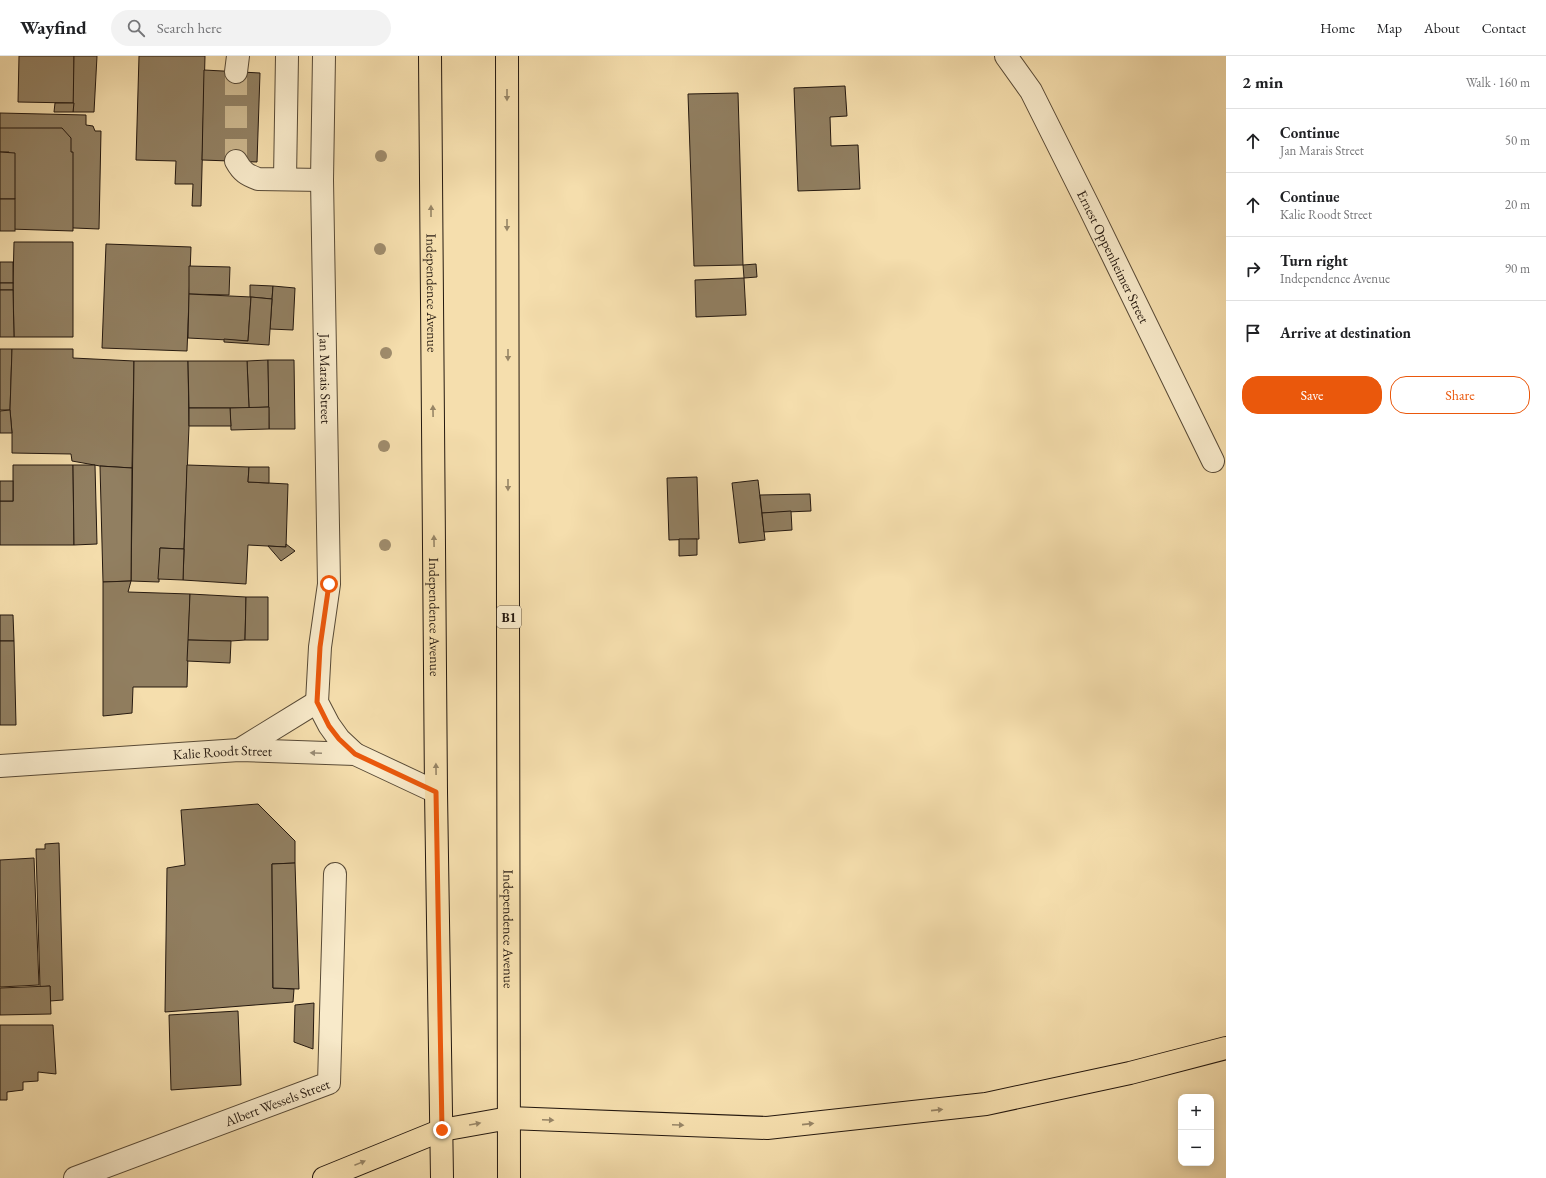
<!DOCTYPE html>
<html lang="en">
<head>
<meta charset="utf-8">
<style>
  body { margin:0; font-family:"EB Garamond",serif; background:#f2f2f2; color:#202124 }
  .controls { position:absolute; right:12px; bottom:12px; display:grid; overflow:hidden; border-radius:8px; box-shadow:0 2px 10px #0003 }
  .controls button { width:36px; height:36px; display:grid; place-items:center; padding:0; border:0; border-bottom:1px solid #e0e0e0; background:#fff; color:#202124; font:20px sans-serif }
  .stop { position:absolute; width:12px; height:12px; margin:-9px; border:3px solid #ea580c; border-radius:50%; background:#fff }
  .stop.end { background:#ea580c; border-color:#fff; box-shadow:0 1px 4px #0008 }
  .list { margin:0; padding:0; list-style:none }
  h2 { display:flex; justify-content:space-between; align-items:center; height:52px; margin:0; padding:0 16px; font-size:17px }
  h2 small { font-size:13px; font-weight:400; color:#757577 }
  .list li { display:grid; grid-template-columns:26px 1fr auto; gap:12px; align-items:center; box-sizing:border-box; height:64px; padding:0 16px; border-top:1px solid #e0e0e0 }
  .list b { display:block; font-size:15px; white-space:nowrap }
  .list p { margin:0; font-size:13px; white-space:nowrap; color:#757577 }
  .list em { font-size:13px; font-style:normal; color:#757577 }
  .actions { display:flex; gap:8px; padding:12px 16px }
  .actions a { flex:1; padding:9px 0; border:1px solid #ea580c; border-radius:16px; text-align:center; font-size:14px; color:#ea580c }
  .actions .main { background:#ea580c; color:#fff }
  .icon { flex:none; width:22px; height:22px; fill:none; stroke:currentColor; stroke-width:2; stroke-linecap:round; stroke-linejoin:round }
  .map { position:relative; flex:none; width:1226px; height:1122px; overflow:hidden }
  header { display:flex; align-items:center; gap:24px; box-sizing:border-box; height:56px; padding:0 20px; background:#fff; border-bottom:1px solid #e0e0e0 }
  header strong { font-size:19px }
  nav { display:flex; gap:22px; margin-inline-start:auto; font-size:14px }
  .search { width:280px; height:36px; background:#f2f2f2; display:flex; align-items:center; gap:10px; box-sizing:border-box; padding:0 14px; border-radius:22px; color:#757577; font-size:15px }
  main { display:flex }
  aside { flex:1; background:#fff }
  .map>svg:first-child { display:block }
  .building { fill:#917f61; stroke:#24180f }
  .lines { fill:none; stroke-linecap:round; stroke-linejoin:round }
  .minor-tunnel { stroke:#cbb68d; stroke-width:22; stroke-dasharray:22 11; stroke-linecap:butt }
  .minor-casing { stroke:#584a36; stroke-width:24 }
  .major-casing { stroke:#24180f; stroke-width:24 }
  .highway-casing { stroke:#24180f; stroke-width:24 }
  .minor { stroke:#f8eaca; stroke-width:22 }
  .major { stroke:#f5dead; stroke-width:22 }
  .highway { stroke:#f5dead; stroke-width:22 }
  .tree { fill:#9f8c6c }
  .oneway { fill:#978566 }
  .oneway2 { fill:#998c76 }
  .route { stroke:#ea580c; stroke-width:5 }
  .labels { text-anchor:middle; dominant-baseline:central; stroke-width:3; stroke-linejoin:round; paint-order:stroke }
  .shield { fill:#f8eaca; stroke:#645747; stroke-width:1 }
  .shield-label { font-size:13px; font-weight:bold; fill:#24180f }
  .street-label { font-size:14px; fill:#24180f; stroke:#f8eaca }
</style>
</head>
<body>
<header>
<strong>Wayfind</strong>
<div class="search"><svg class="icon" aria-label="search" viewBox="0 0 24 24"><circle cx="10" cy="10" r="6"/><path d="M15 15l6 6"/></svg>Search here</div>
<nav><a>Home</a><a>Map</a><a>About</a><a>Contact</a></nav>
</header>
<main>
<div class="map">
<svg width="1226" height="1122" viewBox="0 0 1226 1122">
  <rect width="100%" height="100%" fill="#f5dead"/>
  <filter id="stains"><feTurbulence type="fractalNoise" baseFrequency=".005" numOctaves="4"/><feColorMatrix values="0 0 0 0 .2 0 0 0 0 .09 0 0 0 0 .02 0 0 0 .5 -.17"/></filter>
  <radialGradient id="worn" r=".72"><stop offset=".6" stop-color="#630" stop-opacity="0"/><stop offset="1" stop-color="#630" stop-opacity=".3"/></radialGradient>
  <!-- building -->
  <g class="building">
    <path d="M19 0H74V47L18 46Z"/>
    <path d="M74 0H97L94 56H73Z"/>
    <path d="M139 0H205L201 150H192L193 128H175L176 105 136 104Z"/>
    <path d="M204 14 260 17 257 106 202 104Z"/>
    <path d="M845 30 847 60 830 61 831 90 858 89 860 133 798 135 794 32Z"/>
    <path d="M738 37 743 209 694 210 688 38Z"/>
    <path d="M55 47H74L73 56H54Z"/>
    <path d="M0 57 86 59V69L93 70 95 75H101L99 173 0 169Z"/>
    <path d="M0 72H62L71 82V96H73V175L9 173V96H0Z"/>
    <path d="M0 96 15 97V143H0Z"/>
    <rect x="0" y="143" width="15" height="32"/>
    <path d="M14 186H73V281H14L13 227Z"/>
    <path d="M106 188 191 191 187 295 102 292Z"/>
    <rect x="0" y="206" width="13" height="21"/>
    <path d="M756 208 757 221 744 222 743 209Z"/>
    <path d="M189 210 230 211 229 239 189 238Z"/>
    <path d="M744 222 746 259 696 261 695 224Z"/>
    <rect x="0" y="227" width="13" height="7"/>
    <path d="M250 229 273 230 272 243 250 241Z"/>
    <path d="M273 230 295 232 293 274 270 273Z"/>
    <path d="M0 234H13L14 281H0Z"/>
    <path d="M189 238 251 241 248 285 188 282Z"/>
    <path d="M251 241 272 243 269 289 224 286V283L248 285Z"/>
    <path d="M0 293H12L10 354H0Z"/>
    <path d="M12 293H73V302L134 305 132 412 100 410 72 405 71 398 12 397V377L10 354Z"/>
    <path d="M268 304 269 351 249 352 247 305Z"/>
    <path d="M268 304H294L295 373H269Z"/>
    <path d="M134 305H188L189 370 184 493 160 492 159 526 131 525Z"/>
    <path d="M188 305H247L249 352H189Z"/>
    <path d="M269 351V373L231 374 230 352Z"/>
    <path d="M189 352H230L231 370H189Z"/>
    <path d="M10 354 12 377H0V355Z"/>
    <path d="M13 409H73L74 489H0V445H13Z"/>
    <path d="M73 409H95L97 488 74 489Z"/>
    <path d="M187 409 249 411 248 426 288 428 286 491 248 489 246 528 183 524Z"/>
    <path d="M100 410 132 412 131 525 103 526Z"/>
    <path d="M249 411H269V427L248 426Z"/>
    <path d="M697 421 699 483 669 484 667 422Z"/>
    <path d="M758 424 765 484 739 487 732 427Z"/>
    <rect x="0" y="425" width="13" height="20"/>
    <path d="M810 438 811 455 762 457 760 439Z"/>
    <path d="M791 455 792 474 764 476 762 457Z"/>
    <path d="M679 483H697V499L679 500Z"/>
    <path d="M286 488 295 495 281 505 268 490 286 491Z"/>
    <path d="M160 492 184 493 183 524 158 523Z"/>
    <path d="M131 525 128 536 190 538 187 631H133L132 657 103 660V526Z"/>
    <path d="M190 538 246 541 245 584 231 585 188 584Z"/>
    <path d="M246 541H268V584H245Z"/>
    <path d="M0 559H13L14 585H0Z"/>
    <path d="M188 584 231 585 230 607 187 605Z"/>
    <path d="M0 585H14L16 669H0Z"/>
    <path d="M258 748 295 785V807L272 808 273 932 294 933 293 946 165 956 167 812 185 809 181 754Z"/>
    <path d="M59 787 63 944 50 945V930L40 931 36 793H45V788Z"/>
    <path d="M34 802 39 929 0 931V804Z"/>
    <path d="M295 807 299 933 273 932 272 808Z"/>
    <path d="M50 930 51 958 0 959V932Z"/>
    <path d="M314 947 313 993 294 986 295 949Z"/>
    <path d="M238 955 241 1029 171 1034 169 959Z"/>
    <path d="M0 969H53L56 1018 38 1016V1025L23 1026V1034L7 1036V1044H0Z"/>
  </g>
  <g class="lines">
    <!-- minor-tunnel -->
    <path class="minor-tunnel" d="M236 105V16"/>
    <defs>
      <g id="minor">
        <path id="s1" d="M324 0 322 124 329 528 320 591 317 646 329 669 339 683 355 698"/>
        <path id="s2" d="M1006 0 1031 35 1090 153 1213 405"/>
        <path d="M236 16 238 0"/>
        <path d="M236 105C242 116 247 119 258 123L322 124"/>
        <path d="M285 123 287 0"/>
        <path d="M239 694 317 646"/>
        <path id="s3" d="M0 710 239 694 355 698 436 736"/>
        <path id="s4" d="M75 1122 329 1027 335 818"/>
      </g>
      <g id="major">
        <path id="s5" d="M430 0 436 736 442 1122"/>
        <path id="s6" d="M507 0 509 1122"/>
      </g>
      <path id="highway" d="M324 1122 442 1074 509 1062 767 1072 986 1048 1130 1017 1226 992"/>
    </defs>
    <!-- minor casing -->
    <use href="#minor" class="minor-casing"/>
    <!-- major casing -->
    <use href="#major" class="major-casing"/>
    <!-- highway casing -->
    <use href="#highway" class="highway-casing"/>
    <!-- minor -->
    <use href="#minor" class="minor"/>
    <!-- major -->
    <use href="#major" class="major"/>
    <!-- highway -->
    <use href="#highway" class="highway"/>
  </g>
  <!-- trees -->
  <g class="tree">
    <circle cx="381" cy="100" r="6"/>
    <circle cx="380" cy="193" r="6"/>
    <circle cx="386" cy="297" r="6"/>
    <circle cx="384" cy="390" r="6"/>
    <circle cx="385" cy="489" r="6"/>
  </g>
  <!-- one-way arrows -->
  <defs><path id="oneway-solid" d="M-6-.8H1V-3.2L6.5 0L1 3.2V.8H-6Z"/></defs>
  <g class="oneway">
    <use href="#oneway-solid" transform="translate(507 39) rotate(90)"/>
    <use href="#oneway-solid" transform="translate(431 155) rotate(-90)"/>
    <use href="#oneway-solid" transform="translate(507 169) rotate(90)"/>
    <use href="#oneway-solid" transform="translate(508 299) rotate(90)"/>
    <use href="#oneway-solid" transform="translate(433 355) rotate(-91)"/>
    <use href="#oneway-solid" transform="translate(508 429) rotate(90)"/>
    <use href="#oneway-solid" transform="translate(434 485) rotate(-91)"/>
    <use href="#oneway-solid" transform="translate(436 713) rotate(-91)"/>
    <use href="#oneway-solid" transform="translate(937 1054) rotate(-6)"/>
    <use href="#oneway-solid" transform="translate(548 1064) rotate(2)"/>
    <use href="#oneway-solid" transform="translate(475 1068) rotate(-10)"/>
    <use href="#oneway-solid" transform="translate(808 1068) rotate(-6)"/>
    <use href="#oneway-solid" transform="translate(678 1069) rotate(2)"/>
    <use href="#oneway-solid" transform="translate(360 1107) rotate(-22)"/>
  </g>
  <use class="oneway2" href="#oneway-solid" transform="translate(316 697) rotate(-178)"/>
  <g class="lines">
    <!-- route -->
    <path class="route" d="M329 528 320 591 317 646 329 670 339 683 355 698 436 736 442 1074"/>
  </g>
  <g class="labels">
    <!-- shield labels -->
    <rect class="shield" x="497" y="550" width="24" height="22" rx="3"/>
    <g class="shield-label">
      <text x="509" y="561">B1</text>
    </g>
    <!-- street labels -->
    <g class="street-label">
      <text stroke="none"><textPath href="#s2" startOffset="228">Ernest Oppenheimer Street</textPath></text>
      <text stroke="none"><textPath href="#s5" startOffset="237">Independence Avenue</textPath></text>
      <text stroke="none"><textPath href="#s1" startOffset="323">Jan Marais Street</textPath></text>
      <text stroke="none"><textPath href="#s5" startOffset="561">Independence Avenue</textPath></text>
      <text stroke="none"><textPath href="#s3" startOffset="223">Kalie Roodt Street</textPath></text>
      <text stroke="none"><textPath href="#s6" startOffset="873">Independence Avenue</textPath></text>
      <text stroke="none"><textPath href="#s4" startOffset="216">Albert Wessels Street</textPath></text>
    </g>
  </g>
  <rect width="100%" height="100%" filter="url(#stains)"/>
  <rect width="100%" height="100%" fill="url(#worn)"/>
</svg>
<div class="controls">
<button>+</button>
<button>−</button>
</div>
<div class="stop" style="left:329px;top:528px"></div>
<div class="stop end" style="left:442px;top:1074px"></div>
</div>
<aside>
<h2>2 min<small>Walk · 160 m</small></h2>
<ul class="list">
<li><svg class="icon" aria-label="ahead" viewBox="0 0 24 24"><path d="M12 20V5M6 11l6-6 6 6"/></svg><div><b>Continue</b><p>Jan Marais Street</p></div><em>50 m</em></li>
<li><svg class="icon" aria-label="ahead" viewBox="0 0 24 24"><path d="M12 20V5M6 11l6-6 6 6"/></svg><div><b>Continue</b><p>Kalie Roodt Street</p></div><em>20 m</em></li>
<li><svg class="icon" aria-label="right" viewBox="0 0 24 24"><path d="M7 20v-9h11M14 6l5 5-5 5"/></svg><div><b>Turn right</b><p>Independence Avenue</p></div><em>90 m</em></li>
<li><svg class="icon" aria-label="arrive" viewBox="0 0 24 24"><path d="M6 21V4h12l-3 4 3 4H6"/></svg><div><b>Arrive at destination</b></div></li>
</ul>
<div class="actions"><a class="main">Save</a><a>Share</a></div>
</aside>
</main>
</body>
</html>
